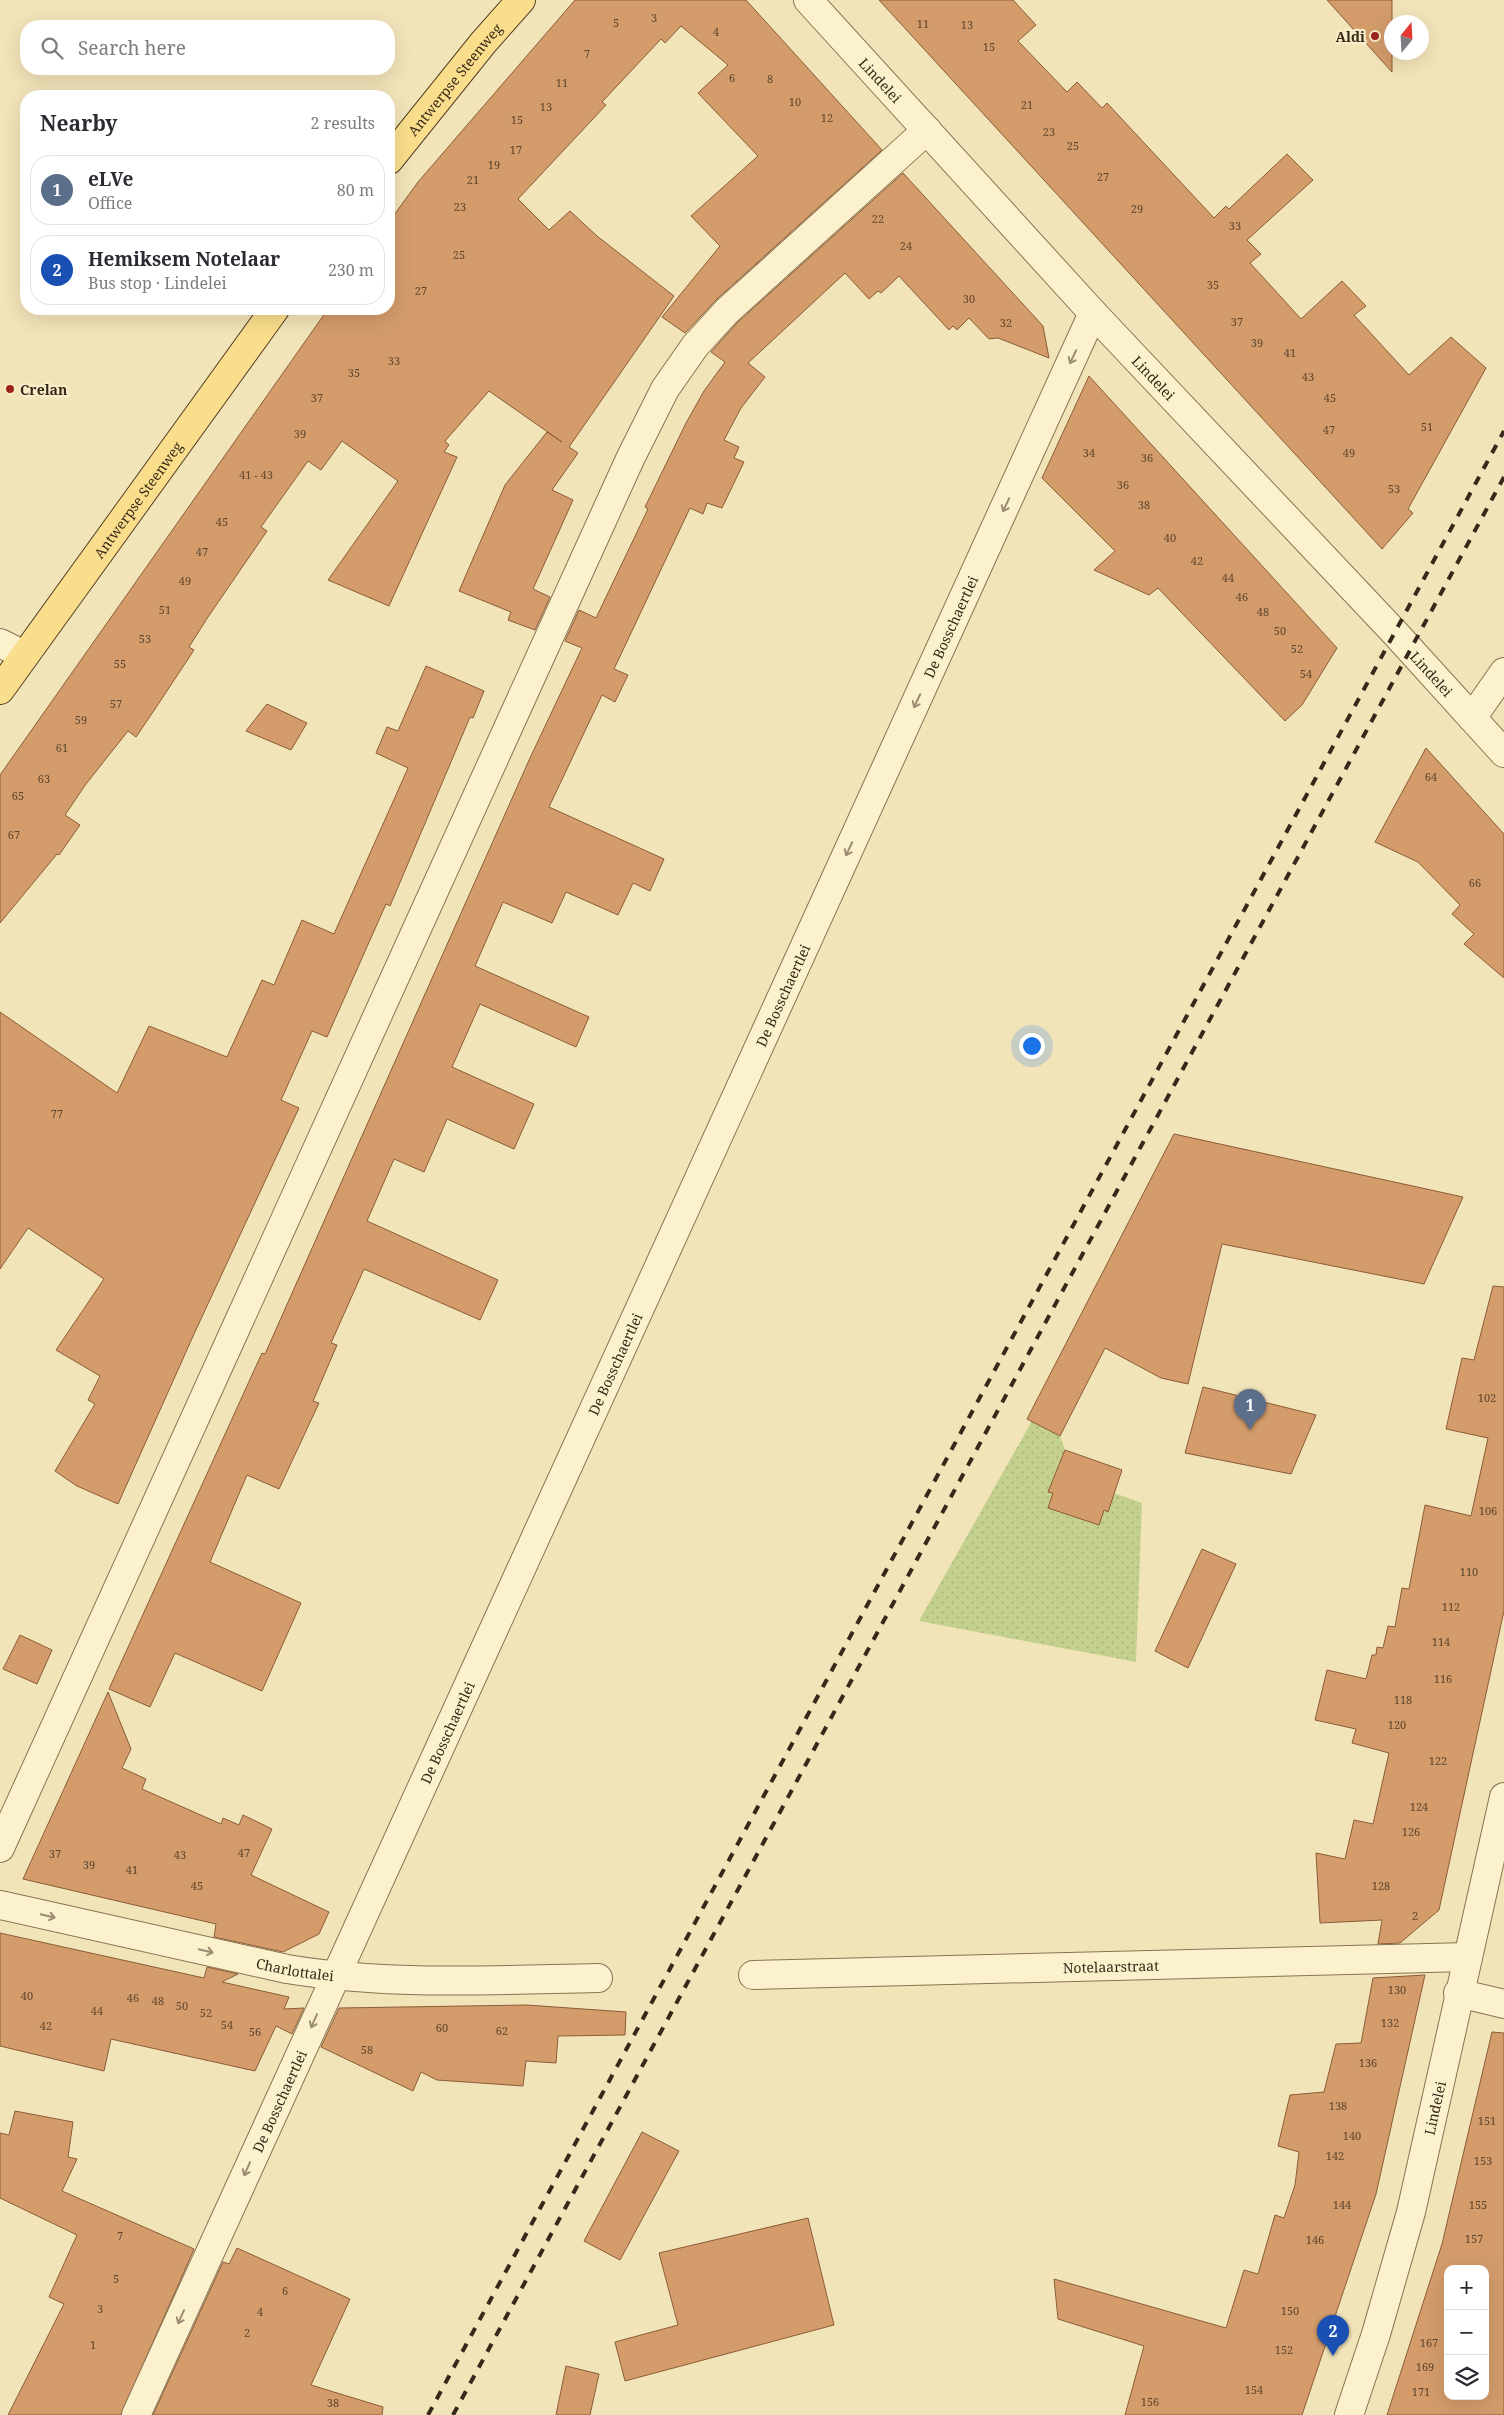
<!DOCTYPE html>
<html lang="en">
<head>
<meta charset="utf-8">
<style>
  body { margin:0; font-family:"Noto Serif",serif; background:#f7f7f7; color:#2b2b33 }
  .controls { position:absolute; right:15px; bottom:15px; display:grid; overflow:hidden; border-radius:10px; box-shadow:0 5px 20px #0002 }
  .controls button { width:45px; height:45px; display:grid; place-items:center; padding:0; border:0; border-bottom:1px solid #e1e1e2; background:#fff; color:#2b2b33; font:25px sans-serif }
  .compass { position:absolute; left:1384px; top:15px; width:45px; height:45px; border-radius:50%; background:#fff; box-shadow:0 5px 20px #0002; rotate:18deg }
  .you { position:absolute; left:1031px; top:1045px; width:18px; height:18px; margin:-12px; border:4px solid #fff; border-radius:50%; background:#1a73e8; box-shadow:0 0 0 8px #1a73e833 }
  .badge { display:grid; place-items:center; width:32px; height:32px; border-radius:50%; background:#7c3aed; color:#fff; font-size:16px; font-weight:700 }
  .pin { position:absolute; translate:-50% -41px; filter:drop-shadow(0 1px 2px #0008) }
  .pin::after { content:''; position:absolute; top:26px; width:18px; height:15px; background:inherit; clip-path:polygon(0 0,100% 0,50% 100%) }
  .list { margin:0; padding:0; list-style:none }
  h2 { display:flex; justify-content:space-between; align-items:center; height:65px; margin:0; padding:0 20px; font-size:21px }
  h2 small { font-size:16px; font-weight:400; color:#7c7c81 }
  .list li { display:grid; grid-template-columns:32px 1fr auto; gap:15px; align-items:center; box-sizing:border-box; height:70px; margin:0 10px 10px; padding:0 10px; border:1px solid #e1e1e2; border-radius:20px }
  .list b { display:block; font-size:19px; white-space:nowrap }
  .list p { margin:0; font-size:16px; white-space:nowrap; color:#7c7c81 }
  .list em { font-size:16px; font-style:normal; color:#7c7c81 }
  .icon { flex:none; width:28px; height:28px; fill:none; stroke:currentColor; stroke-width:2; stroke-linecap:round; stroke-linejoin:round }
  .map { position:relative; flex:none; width:1504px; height:2415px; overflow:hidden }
  .search { position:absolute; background:#fff; box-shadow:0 5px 20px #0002; left:20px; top:20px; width:375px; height:55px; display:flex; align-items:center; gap:12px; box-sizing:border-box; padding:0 18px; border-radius:20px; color:#7c7c81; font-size:19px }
  .panel { position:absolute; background:#fff; box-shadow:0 5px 20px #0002; left:20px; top:90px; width:375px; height:225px; border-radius:20px }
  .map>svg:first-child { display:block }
  .garden { fill:url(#garden-dots) }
  .building { fill:#d49c6b; stroke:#8b5c36; fill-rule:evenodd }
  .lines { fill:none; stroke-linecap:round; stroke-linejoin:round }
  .minor-casing { stroke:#897353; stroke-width:30 }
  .major-casing { stroke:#564028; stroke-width:30 }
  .minor { stroke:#fcf1cd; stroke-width:28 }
  .major { stroke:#fade8c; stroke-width:28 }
  .rail { stroke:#372919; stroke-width:4; stroke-dasharray:9 9; stroke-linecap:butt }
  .oneway { stroke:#9a8d73 }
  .poi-dot { fill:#9e231d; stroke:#f8edc9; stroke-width:2 }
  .labels { text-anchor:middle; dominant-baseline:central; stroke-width:4.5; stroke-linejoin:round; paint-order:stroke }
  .number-label { font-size:11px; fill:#5e462e }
  .poi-label { font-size:14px; font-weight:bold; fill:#372919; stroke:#f8edc9; text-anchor:end }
  .street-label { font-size:14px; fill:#372919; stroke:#f8edc9 }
</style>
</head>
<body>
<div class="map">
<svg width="1504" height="2415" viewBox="0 0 1504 2415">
  <defs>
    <pattern id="garden-dots" width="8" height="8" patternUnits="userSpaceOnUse" patternTransform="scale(1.25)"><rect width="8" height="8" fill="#c4d08d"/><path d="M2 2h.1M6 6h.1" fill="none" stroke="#a9b379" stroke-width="1.8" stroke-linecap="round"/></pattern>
  </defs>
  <rect width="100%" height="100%" fill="#f2e4b9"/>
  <!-- garden -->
  <path class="garden" d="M1032 1421 1060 1436 1065 1450 1049 1491 1053 1493 1048 1508 1098 1525 1104 1510 1107 1511 1114 1493 1142 1503 1136 1662 919 1621Z"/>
  <!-- building -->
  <g class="building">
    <path d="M575 0H746L882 150 717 299 685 333 662 317 720 246 691 216 758 156 698 93 728 65 681 26 665 43 661 39 602 102 606 105 518 199 549 230 570 211 597 236 674 296 569 447 578 453 552 490 573 500 533 589 550 597 535 630 508 620 511 612 459 591 505 485 547 432 562 442 489 391 445 441 449 445 444 452 457 457 389 606 328 580 398 481 342 441 321 470 308 461 261 527 267 531 208 617 189 647 194 650 155 709 136 737 128 731 86 784 65 815 80 825 59 855 57 854 0 923V775L328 309H389V222L418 182Z"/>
    <path d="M879 0H1013L1036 25 1018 41 1067 92 1077 82 1102 108 1107 103 1214 218 1226 206 1229 209 1287 154 1313 180 1247 240 1261 254 1250 263 1301 319 1342 281 1366 306 1354 315 1409 375 1451 337 1486 368 1408 509 1413 513 1382 549Z"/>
    <path d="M1327 0H1392V72Z"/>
    <path d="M903 173 1043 326 1049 358 998 338 989 339 969 318 957 330 953 326 949 330 899 276 881 293 878 291 869 299 845 273 748 363 765 377 741 408 724 440 739 447 734 458 744 462 722 508 707 503 703 514 690 508 614 669 628 675 615 702 602 695 549 807 664 859 650 891 633 883 618 915 566 892 552 923 503 902 475 966 589 1017 576 1047 480 1004 452 1067 534 1104 514 1149 447 1119 424 1172 394 1159 367 1221 498 1280 480 1320 364 1269 331 1343 337 1345 313 1401 319 1403 279 1489 247 1475 210 1562 301 1603 262 1691 175 1653 150 1707 109 1689 262 1353 265 1354 530 758 582 648 565 641 579 610 596 618 648 509 645 507 686 423 704 391 725 362 711 352 738 322Z"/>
    <path d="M1089 376 1337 648 1302 705 1285 721 1158 588 1149 595 1094 570 1115 551 1042 478Z"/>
    <path d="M426 666 484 691 473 718 470 717 390 906 386 904 327 1037 312 1031 281 1100 299 1108 194 1334 118 1504 77 1486 55 1471 95 1404 88 1400 100 1376 56 1350 104 1279 28 1228 0 1269V1012L117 1093 149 1026 227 1057 262 980 274 985 302 920 334 934 408 768 376 753 387 727 398 731Z"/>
    <path d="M267 704 307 723 291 750 246 731Z"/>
    <path d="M1426 748 1504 834V978L1464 944 1474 934 1452 914 1460 905 1418 862 1375 842Z"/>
    <path d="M1174 1134 1463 1197 1424 1284 1222 1244 1188 1384 1161 1378 1105 1348 1060 1436 1027 1419Z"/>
    <path d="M1493 1286 1504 1287V1611L1439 1910 1400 1943 1378 1944 1382 1920 1320 1923 1316 1853 1345 1859 1354 1820 1373 1824 1389 1753 1352 1743 1356 1729 1315 1720 1327 1670 1366 1679 1372 1655H1376L1377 1647 1383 1648 1388 1626 1395 1627 1402 1588 1409 1589 1425 1505 1471 1516 1488 1438 1446 1429 1462 1358 1474 1360Z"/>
    <path d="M1203 1387 1316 1415 1291 1474 1185 1453Z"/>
    <path d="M1065 1450 1122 1470 1108 1512 1104 1510 1099 1525 1048 1508 1053 1493 1048 1492Z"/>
    <path d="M1202 1549 1236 1564 1188 1668 1155 1651Z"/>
    <path d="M20 1635 52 1650 37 1684 3 1669Z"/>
    <path d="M108 1692 131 1749 122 1768 146 1779 142 1789 221 1824 223 1818 239 1825 243 1815 272 1829 251 1875 329 1912 319 1934 283 1952 214 1937 216 1924 23 1879Z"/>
    <path d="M0 1933 204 1978 207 1967 238 1974 222 1982 289 1997 284 2009 304 2008 292 2034 276 2026 255 2071 111 2039 104 2071 0 2046Z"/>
    <path d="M1425 1975 1376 2194 1302 2415H1125L1144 2346 1058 2319 1054 2279 1226 2328 1244 2270 1258 2274 1275 2215 1284 2218 1295 2185 1299 2152 1278 2146 1290 2095 1324 2092 1336 2044 1361 2043 1373 1978Z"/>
    <path d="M527 2005 626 2012 625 2035 558 2036 556 2063 526 2061 523 2086 437 2080 421 2072 413 2091 321 2047 339 2008Z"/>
    <path d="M1492 2032 1504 2033V2415H1387L1442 2244ZM1448 2269H1485V2396H1448Z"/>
    <path d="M15 2111 73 2122 68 2157 77 2159 62 2191 194 2249 121 2415H8L64 2304 49 2297 77 2235 0 2198V2133L9 2135Z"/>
    <path d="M642 2132 679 2151 620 2260 584 2241Z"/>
    <path d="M808 2218 834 2325 625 2381 615 2342 678 2325 659 2253Z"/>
    <path d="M237 2248 350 2299 311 2385 383 2407 382 2415H153L223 2262 229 2264Z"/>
    <path d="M566 2366 599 2374 590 2415H556Z"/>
  </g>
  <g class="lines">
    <defs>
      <g id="minor">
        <path id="s1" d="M808 0 1093 313 1395 633 1504 753"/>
        <path d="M0 643 24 655"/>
        <path d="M1472 718 1504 672"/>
        <path d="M0 1848 630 459 665 389 695 346 727 311 927 130"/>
        <path id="s2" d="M0 1905 287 1969C390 1986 494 1980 598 1978"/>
        <path id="s3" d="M753 1975 1468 1957"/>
        <path d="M1458 1993 1504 2004"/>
        <path id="s4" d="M136 2415 1093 313"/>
        <path id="s5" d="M1349 2415 1376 2334 1411 2212 1504 1797"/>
      </g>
      <g id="major">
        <path id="s6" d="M389 160 483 43 521 0"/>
        <path id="s7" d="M0 690 275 309"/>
      </g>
    </defs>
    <!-- minor casing -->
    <use href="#minor" class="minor-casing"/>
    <!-- major casing -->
    <use href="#major" class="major-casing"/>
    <!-- minor -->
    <use href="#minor" class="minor"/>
    <!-- major -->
    <use href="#major" class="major"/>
    <!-- rail -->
    <g class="rail">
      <path d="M428 2415 1504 431"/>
      <path d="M453 2415 1504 477"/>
    </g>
  </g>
  <!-- one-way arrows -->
  <defs><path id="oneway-shaft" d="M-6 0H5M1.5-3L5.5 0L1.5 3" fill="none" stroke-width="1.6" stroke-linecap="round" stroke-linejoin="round" transform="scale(1.25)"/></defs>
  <g class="oneway">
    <use href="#oneway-shaft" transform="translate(1073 357) rotate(115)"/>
    <use href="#oneway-shaft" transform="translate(1006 505) rotate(115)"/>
    <use href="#oneway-shaft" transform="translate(917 701) rotate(115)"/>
    <use href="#oneway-shaft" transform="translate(849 849) rotate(115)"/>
    <use href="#oneway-shaft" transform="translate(48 1916) rotate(13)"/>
    <use href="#oneway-shaft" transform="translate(206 1951) rotate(13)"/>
    <use href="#oneway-shaft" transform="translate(314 2021) rotate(114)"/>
    <use href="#oneway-shaft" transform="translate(247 2169) rotate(114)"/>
    <use href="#oneway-shaft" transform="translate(181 2317) rotate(114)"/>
  </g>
  <!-- markers -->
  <g class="poi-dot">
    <circle cx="1375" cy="36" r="5"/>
    <circle cx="10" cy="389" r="5"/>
  </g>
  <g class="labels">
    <!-- number labels -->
    <g class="number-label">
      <text x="654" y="17">3</text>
      <text x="616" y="22">5</text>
      <text x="923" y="23">11</text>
      <text x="967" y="24">13</text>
      <text x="716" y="31">4</text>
      <text x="989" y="46">15</text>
      <text x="587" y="53">7</text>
      <text x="732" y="77">6</text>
      <text x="770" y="78">8</text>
      <text x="562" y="82">11</text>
      <text x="795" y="101">10</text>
      <text x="1027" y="104">21</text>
      <text x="546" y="106">13</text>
      <text x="827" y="117">12</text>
      <text x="517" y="119">15</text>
      <text x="1049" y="131">23</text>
      <text x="1073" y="145">25</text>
      <text x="516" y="149">17</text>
      <text x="494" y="164">19</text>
      <text x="1103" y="176">27</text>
      <text x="473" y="179">21</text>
      <text x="460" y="206">23</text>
      <text x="1137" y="208">29</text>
      <text x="878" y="218">22</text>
      <text x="1235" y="225">33</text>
      <text x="906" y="245">24</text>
      <text x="459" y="254">25</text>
      <text x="1213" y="284">35</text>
      <text x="421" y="290">27</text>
      <text x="969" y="298">30</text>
      <text x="1237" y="321">37</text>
      <text x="1006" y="322">32</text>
      <text x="1257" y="342">39</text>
      <text x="1290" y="352">41</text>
      <text x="394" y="360">33</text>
      <text x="354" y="372">35</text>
      <text x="1308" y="376">43</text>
      <text x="317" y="397">37</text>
      <text x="1330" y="397">45</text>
      <text x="1427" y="426">51</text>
      <text x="1329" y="429">47</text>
      <text x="300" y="433">39</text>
      <text x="1089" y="452">34</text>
      <text x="1349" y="452">49</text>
      <text x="1147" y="457">36</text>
      <text x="256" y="474">41 - 43</text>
      <text x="1123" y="484">36</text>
      <text x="1394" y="488">53</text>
      <text x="1144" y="504">38</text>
      <text x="222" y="521">45</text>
      <text x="1170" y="537">40</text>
      <text x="202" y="551">47</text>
      <text x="1197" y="560">42</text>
      <text x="1228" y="577">44</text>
      <text x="185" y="580">49</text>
      <text x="1242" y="596">46</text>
      <text x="165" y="609">51</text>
      <text x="1263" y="611">48</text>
      <text x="1280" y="630">50</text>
      <text x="145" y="638">53</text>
      <text x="1297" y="648">52</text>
      <text x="120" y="663">55</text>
      <text x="1306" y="673">54</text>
      <text x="116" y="703">57</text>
      <text x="81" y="719">59</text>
      <text x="62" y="747">61</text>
      <text x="1431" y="776">64</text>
      <text x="44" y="778">63</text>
      <text x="18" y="795">65</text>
      <text x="14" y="834">67</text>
      <text x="1475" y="882">66</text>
      <text x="57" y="1113">77</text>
      <text x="1487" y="1397">102</text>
      <text x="1488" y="1510">106</text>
      <text x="1469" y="1571">110</text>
      <text x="1451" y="1606">112</text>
      <text x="1441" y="1641">114</text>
      <text x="1443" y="1678">116</text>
      <text x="1403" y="1699">118</text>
      <text x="1397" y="1724">120</text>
      <text x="1438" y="1760">122</text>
      <text x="1419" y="1806">124</text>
      <text x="1411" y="1831">126</text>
      <text x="244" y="1852">47</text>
      <text x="55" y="1853">37</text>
      <text x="180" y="1854">43</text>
      <text x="89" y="1864">39</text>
      <text x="132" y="1869">41</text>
      <text x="197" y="1885">45</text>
      <text x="1381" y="1885">128</text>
      <text x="1415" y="1915">2</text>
      <text x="1397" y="1989">130</text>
      <text x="27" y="1995">40</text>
      <text x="133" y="1997">46</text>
      <text x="158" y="2000">48</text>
      <text x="182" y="2005">50</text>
      <text x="97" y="2010">44</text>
      <text x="206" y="2012">52</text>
      <text x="1390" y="2022">132</text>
      <text x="227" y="2024">54</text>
      <text x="46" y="2025">42</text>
      <text x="442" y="2027">60</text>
      <text x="502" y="2030">62</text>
      <text x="255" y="2031">56</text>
      <text x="367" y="2049">58</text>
      <text x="1368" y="2062">136</text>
      <text x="1338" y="2105">138</text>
      <text x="1487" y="2120">151</text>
      <text x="1352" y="2135">140</text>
      <text x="1335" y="2155">142</text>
      <text x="1483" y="2160">153</text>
      <text x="1342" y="2204">144</text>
      <text x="1478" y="2204">155</text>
      <text x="120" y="2235">7</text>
      <text x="1474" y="2238">157</text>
      <text x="1315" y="2239">146</text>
      <text x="116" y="2278">5</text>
      <text x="285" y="2290">6</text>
      <text x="100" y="2308">3</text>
      <text x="1290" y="2310">150</text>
      <text x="260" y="2311">4</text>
      <text x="247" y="2332">2</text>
      <text x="1429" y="2342">167</text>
      <text x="93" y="2344">1</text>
      <text x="1284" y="2349">152</text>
      <text x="1425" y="2366">169</text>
      <text x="1254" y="2389">154</text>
      <text x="1421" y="2391">171</text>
      <text x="1150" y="2401">156</text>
      <text x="333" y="2402">38</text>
    </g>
    <!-- poi labels -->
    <g class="poi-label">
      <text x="1365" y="36">Aldi</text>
      <text x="20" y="389" text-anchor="start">Crelan</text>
    </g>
    <!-- street labels -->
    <g class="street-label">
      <text stroke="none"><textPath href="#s1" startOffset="108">Lindelei</textPath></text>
      <text stroke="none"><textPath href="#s6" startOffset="104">Antwerpse Steenweg</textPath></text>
      <text stroke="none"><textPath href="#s1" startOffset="512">Lindelei</textPath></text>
      <text stroke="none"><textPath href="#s7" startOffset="235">Antwerpse Steenweg</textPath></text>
      <text stroke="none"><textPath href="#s4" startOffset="1965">De Bosschaertlei</textPath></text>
      <text stroke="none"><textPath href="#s1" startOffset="918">Lindelei</textPath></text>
      <text stroke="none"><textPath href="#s4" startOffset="1560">De Bosschaertlei</textPath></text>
      <text stroke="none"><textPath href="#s4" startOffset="1155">De Bosschaertlei</textPath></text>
      <text stroke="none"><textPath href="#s4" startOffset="750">De Bosschaertlei</textPath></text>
      <text stroke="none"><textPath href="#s3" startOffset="358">Notelaarstraat</textPath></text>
      <text stroke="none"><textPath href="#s2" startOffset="302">Charlottalei</textPath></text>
      <text stroke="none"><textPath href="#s4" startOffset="345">De Bosschaertlei</textPath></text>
      <text stroke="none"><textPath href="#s5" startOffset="319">Lindelei</textPath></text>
    </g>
  </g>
</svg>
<div class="controls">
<button>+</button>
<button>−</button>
<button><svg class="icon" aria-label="layers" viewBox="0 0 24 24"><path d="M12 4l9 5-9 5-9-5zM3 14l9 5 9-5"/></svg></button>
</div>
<svg class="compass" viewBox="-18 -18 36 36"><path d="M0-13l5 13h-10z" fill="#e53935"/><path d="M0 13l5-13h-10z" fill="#7c7c81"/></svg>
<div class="you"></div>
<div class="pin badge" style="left:1250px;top:1430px;background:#5c6f8a">1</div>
<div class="pin badge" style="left:1333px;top:2356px;background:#1a4fb4">2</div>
<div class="search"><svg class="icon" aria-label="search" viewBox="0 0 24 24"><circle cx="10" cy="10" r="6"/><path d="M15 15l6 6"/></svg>Search here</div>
<section class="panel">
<h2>Nearby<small>2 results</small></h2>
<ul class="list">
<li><span class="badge" style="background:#5c6f8a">1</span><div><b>eLVe</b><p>Office</p></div><em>80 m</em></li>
<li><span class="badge" style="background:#1a4fb4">2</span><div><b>Hemiksem Notelaar</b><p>Bus stop · Lindelei</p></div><em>230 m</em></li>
</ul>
</section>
</div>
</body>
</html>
